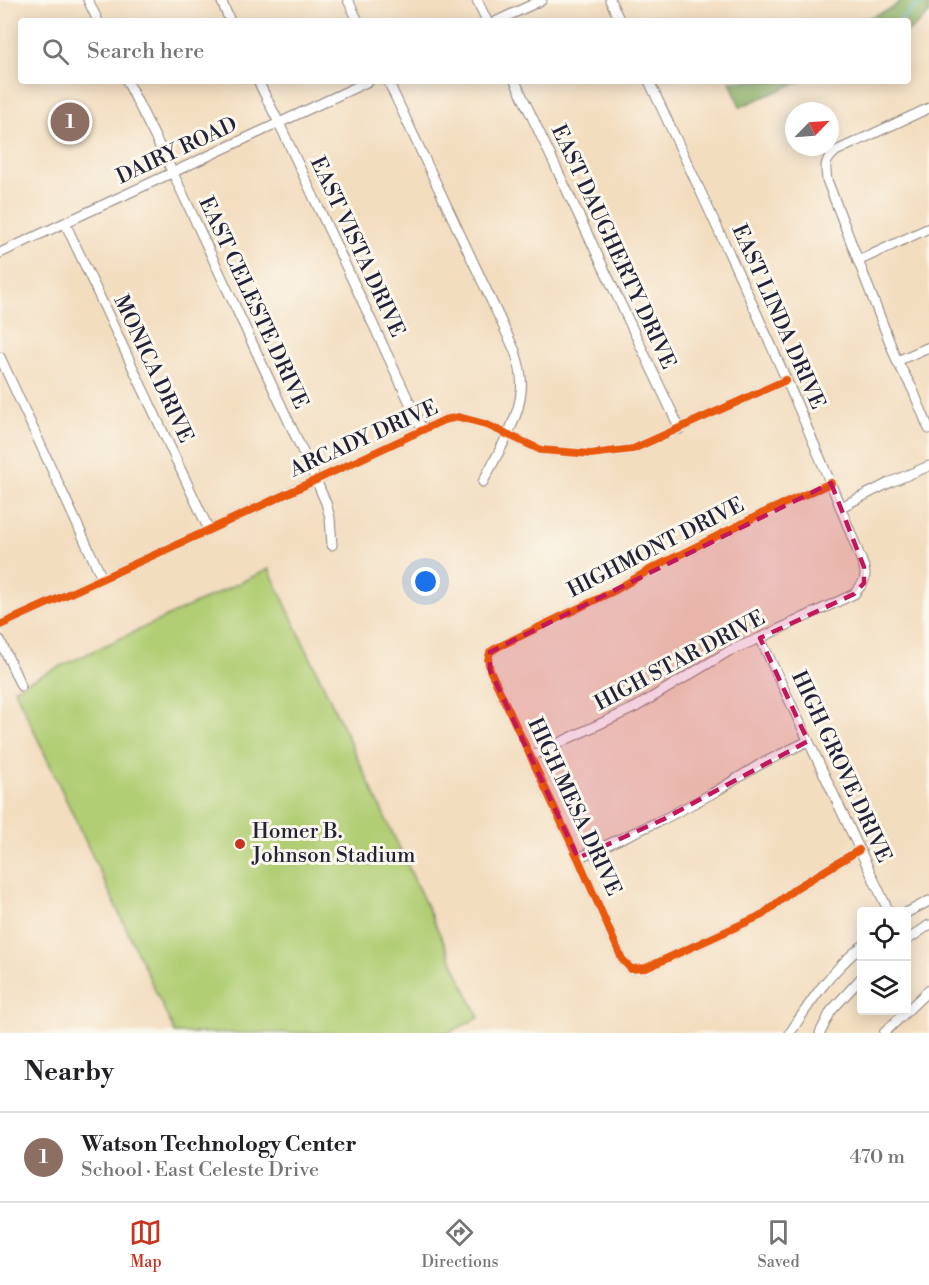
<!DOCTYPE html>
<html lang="en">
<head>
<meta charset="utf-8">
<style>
  body { margin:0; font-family:"Libre Bodoni",serif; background:#f6f6f6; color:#202124 }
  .controls { position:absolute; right:18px; bottom:18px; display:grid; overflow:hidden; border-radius:6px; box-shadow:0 3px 15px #0003 }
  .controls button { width:54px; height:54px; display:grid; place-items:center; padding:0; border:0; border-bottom:2px solid #e0e0e0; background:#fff; color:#202124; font:30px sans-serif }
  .compass { position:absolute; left:785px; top:102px; width:54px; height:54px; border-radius:50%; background:#fff; box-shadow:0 3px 15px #0003; rotate:65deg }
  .you { position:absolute; left:426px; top:582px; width:21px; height:21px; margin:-15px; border:4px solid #fff; border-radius:50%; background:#1a73e8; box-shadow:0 0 0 9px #1a73e833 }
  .badge { display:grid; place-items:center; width:39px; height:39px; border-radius:50%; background:#c8321e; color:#fff; font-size:20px; font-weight:700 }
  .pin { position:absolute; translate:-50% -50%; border:3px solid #fff; box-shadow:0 2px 6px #0006 }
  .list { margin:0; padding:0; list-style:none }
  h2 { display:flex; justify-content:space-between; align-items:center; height:78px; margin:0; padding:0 24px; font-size:26px }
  h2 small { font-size:20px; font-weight:400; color:#757577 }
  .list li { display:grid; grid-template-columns:39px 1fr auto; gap:18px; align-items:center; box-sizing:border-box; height:90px; padding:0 24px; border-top:2px solid #e0e0e0 }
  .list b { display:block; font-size:22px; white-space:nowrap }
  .list p { margin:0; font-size:20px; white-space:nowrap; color:#757577 }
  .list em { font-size:20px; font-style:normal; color:#757577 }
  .icon { flex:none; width:33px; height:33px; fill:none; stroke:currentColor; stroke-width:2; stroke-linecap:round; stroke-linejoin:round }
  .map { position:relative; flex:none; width:929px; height:1033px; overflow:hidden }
  .search { position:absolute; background:#fff; box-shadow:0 3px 15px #0003; left:18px; right:18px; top:18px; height:66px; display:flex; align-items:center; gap:15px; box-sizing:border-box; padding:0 21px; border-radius:6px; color:#757577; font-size:22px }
  .sheet { height:168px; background:#fff }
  nav { display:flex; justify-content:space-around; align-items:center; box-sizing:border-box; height:84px; border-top:2px solid #e0e0e0; background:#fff; font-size:16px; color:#757577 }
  nav a { display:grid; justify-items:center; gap:3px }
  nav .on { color:#c8321e }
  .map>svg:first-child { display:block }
  .green { fill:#b1ce75; stroke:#6a7858; stroke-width:1.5 }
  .forest { fill:#8cb166; stroke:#576a50; stroke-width:1.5 }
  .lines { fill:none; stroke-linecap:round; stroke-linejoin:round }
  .stream { stroke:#62c3e0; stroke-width:2 }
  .minor-casing { stroke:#8a807d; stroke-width:11 }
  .minor { stroke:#fff; stroke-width:9 }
  .cycleway-casing { stroke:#fbf7ec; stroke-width:11 }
  .cycleway { stroke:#e8590c; stroke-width:8 }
  .marked { fill:#c2185b; fill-opacity:0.2; stroke:#c2185b; stroke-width:4.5; stroke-dasharray:12 8; stroke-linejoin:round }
  .poi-dot { fill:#c8321e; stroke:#fbf7ec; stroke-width:2 }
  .labels { text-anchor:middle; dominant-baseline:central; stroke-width:6; stroke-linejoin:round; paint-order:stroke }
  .street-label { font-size:21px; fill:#22223b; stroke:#fbf7ec }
  .poi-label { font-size:21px; fill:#22223b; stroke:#fbf7ec; text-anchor:start }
</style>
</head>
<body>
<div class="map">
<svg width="929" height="1033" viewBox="0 0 929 1033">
  <rect width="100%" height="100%" fill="#fbf7ec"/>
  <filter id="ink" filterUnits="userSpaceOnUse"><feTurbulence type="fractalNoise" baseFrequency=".0167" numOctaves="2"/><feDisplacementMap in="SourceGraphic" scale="12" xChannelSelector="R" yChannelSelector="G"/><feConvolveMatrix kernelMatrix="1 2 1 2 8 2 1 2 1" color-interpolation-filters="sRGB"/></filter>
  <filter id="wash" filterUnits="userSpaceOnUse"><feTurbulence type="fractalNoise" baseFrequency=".008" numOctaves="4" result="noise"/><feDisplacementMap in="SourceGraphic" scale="24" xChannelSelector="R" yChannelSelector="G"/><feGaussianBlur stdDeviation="1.35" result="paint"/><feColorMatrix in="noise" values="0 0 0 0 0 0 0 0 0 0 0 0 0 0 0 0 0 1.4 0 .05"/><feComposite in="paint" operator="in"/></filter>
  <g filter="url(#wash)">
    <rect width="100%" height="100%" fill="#f3ddbf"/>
    <!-- green -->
    <path class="green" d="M269 569 479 1018 447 1033H175L14 688Z"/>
    <!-- forest -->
    <g class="forest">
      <path d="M902 0H929V14L908 32V21H860L891 9Z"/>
      <path d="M730 81H801L740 107Z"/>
    </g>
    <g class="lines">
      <!-- stream -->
      <g class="stream">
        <path d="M899 21 925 0"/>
        <path d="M740 81H741"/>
      </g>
    </g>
  </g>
  <g filter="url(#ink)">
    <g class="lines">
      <defs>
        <g id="minor">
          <path d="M88 0 98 21"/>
          <path d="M221 0 230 21"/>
          <path d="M348 0 358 21"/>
          <path d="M477 0 487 21"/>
          <path d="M610 0 620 21"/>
          <path d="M497 21 542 0"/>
          <path d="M127 81 173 173 316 480 326 503 330 518 332 545"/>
          <path d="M258 81 279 123 422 429"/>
          <path d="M388 81 515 351C519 364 523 378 521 392 519 420 496 456 483 482"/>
          <path d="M515 81 680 429"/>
          <path d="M929 108 836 151C824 162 825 164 827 180L897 361 912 388 929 429"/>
          <path d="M65 223 209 530"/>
          <path d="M0 253 369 81"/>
          <path d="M858 261 929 228"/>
          <path d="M0 357 102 578"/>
          <path d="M897 361 929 347"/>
          <path d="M831 483 761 514 651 569 614 591 498 647 490 652 488 660 490 670 578 858 622 959 631 969 646 968 762 915 796 888 859 850"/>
          <path d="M841 507 891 482 929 466"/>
          <path d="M0 625 209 530 444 420 459 417 485 424 541 450 591 454 633 449 786 380"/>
          <path d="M760 638 889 912"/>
          <path d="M0 640 21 686"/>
          <path d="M531 756 636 707 729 651 760 638 854 594C863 584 867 580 864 567 800 401 724 242 649 81"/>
          <path d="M578 858 664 819 713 793 759 765 808 741"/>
          <path d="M906 913 929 901"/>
          <path d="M906 941 929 925"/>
          <path d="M790 1033C812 999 830 972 862 946"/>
          <path d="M820 1033 831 1011 862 977"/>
          <path d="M884 1033 929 990"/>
        </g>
      </defs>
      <!-- minor casing -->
      <use href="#minor" class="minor-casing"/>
      <!-- minor -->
      <use href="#minor" class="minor"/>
      <defs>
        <g id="cycleway">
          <path d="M831 483 761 514 651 569 614 591 498 647 490 652 488 660 490 670 578 858 622 959 631 969 646 968 762 915 796 888 859 850"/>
          <path d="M0 625 209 530 444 420 459 417 485 424 541 450 591 454 633 449 786 380"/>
        </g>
      </defs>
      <!-- cycleway casing -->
      <use href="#cycleway" class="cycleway-casing"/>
      <!-- cycleway -->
      <use href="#cycleway" class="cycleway"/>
    </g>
  </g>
  <!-- marked area -->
  <path class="marked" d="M831 483 864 567V583L854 594 760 638 808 741 664 819 578 858 490 670V652Z"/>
  <!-- markers -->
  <circle class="poi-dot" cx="240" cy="844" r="6"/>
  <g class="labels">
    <!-- street labels -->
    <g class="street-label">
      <text transform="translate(177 151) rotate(-25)">DAIRY ROAD</text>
      <text transform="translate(357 247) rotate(65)">EAST VISTA DRIVE</text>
      <text transform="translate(613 247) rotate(65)">EAST DAUGHERTY DRIVE</text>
      <text transform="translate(253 303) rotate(65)">EAST CELESTE DRIVE</text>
      <text transform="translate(778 317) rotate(66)">EAST LINDA DRIVE</text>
      <text transform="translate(153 369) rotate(65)">MONICA DRIVE</text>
      <text transform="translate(364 439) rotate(-24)">ARCADY DRIVE</text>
      <text transform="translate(656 548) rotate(-27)">HIGHMONT DRIVE</text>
      <text transform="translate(680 661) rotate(-28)">HIGH STAR DRIVE</text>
      <text transform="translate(841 767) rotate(65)">HIGH GROVE DRIVE</text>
      <text transform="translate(574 807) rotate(65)">HIGH MESA DRIVE</text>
    </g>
    <!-- poi labels -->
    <g class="poi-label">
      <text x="252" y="832">Homer B.<tspan x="252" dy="24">Johnson Stadium</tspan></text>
    </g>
  </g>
</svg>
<div class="controls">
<button><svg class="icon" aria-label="locate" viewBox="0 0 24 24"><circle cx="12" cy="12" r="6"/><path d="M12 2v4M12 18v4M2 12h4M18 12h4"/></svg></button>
<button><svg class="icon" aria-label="layers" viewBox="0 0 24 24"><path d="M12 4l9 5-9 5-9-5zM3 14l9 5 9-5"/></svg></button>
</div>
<svg class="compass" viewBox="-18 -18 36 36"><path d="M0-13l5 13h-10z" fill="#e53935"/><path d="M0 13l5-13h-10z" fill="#757577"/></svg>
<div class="you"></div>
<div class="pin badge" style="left:70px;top:122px;background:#8d6e63">1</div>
<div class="search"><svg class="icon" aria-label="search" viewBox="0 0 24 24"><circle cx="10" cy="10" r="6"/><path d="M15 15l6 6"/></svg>Search here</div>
</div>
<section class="sheet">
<h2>Nearby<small></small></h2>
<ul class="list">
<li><span class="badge" style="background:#8d6e63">1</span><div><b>Watson Technology Center</b><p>School · East Celeste Drive</p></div><em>470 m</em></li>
</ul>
</section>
<nav>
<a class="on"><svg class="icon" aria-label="map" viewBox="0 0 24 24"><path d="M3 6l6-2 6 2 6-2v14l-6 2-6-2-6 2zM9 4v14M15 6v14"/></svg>Map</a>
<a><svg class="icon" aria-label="directions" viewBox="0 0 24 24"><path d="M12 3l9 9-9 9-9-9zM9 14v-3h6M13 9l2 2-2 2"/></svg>Directions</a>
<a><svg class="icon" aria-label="saved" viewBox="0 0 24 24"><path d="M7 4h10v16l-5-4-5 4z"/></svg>Saved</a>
</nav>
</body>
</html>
